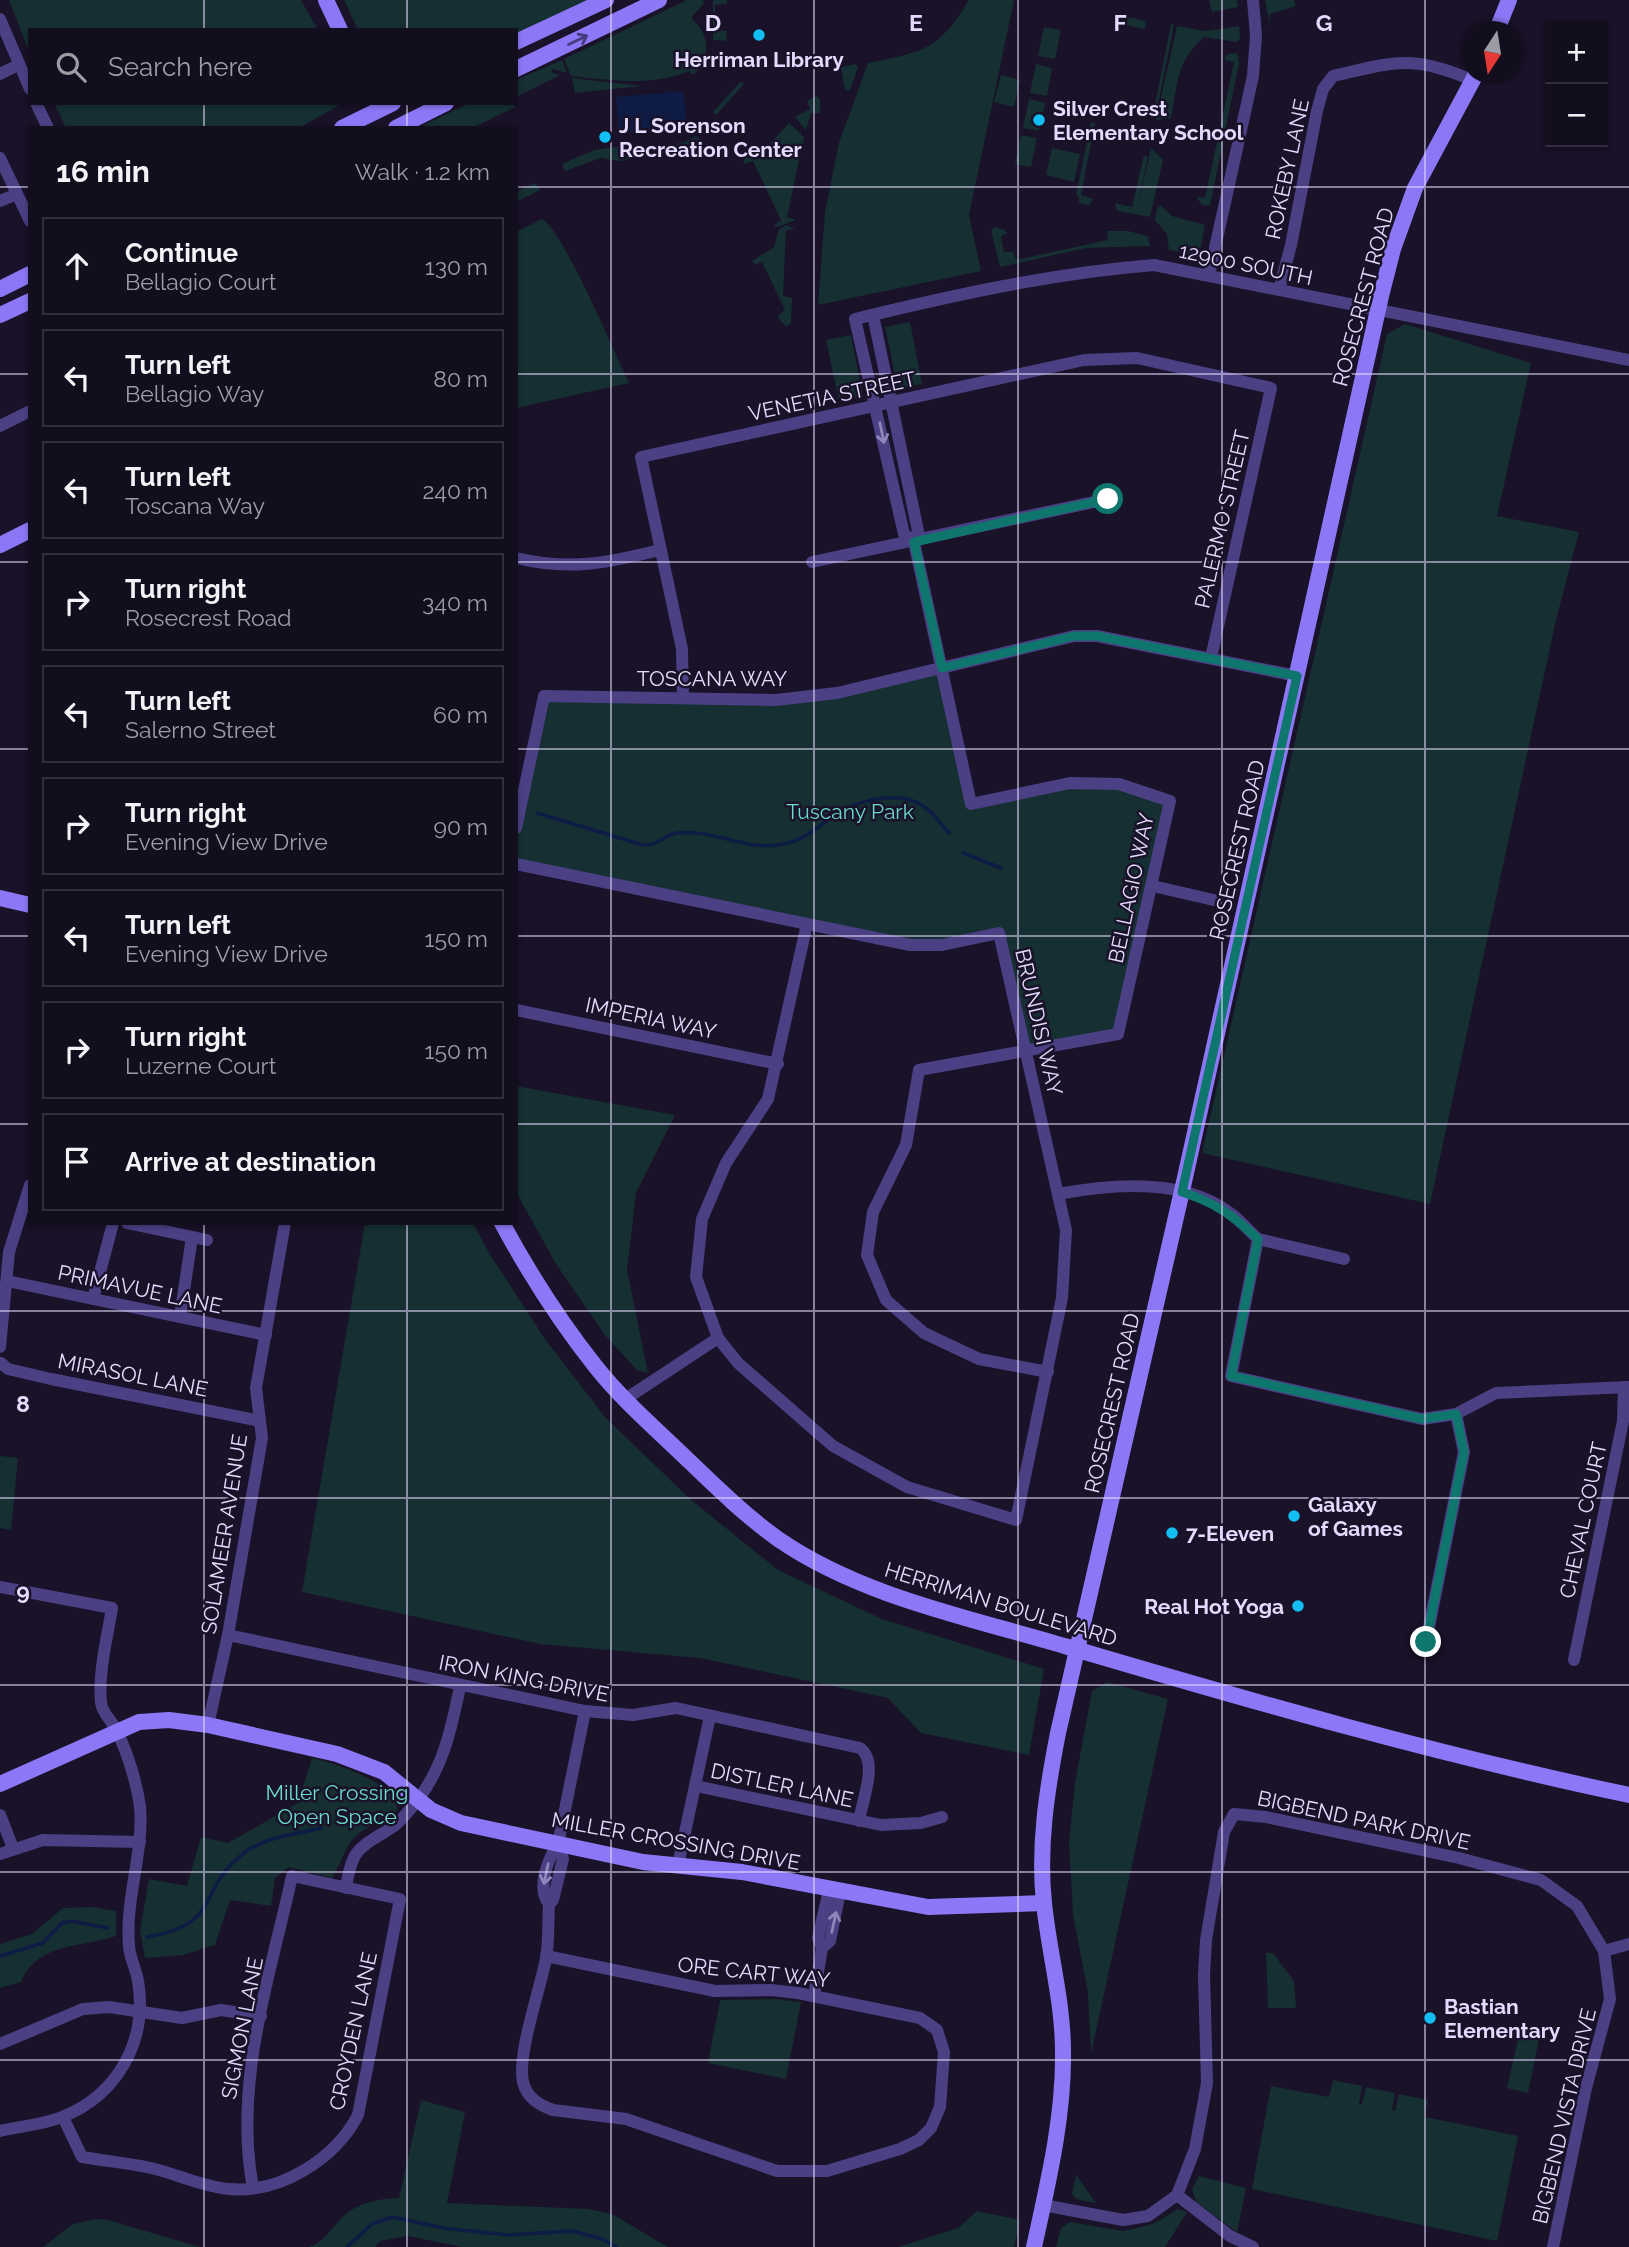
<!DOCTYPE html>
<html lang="en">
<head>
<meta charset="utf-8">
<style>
  body { margin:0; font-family:Raleway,sans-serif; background:#201c2b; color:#f1f3f6 }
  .controls { position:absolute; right:21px; top:21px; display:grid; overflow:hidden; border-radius:0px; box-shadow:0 2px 5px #0004 }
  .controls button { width:63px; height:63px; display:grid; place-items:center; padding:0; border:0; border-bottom:2px solid #322e3c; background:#130e1e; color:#f1f3f6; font:35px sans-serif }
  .compass { position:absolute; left:1461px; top:21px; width:63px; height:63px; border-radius:50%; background:#130e1e; box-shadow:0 2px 5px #0004; rotate:192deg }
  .stop { position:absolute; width:21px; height:21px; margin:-16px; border:5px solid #0f766e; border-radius:50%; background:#fff }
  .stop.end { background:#0f766e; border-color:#fff; box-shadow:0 2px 7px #0008 }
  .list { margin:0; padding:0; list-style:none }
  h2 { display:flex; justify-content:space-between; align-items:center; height:91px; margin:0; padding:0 28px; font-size:30px }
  h2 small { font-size:23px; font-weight:400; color:#9d9ca4 }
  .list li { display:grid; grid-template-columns:46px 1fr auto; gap:21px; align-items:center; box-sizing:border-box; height:98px; margin:0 14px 14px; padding:0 14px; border:2px solid #322e3c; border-radius:0px }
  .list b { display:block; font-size:26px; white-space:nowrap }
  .list p { margin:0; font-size:23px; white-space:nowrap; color:#9d9ca4 }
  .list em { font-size:23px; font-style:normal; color:#9d9ca4 }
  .icon { flex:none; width:38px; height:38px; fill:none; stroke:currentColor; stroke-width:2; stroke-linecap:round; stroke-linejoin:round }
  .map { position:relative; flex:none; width:1629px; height:2247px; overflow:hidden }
  .search { position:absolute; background:#130e1e; box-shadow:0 2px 5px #0004; left:28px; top:28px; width:490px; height:77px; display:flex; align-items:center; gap:18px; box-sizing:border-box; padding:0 24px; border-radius:0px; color:#9d9ca4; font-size:26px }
  .panel { position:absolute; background:#130e1e; box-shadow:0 2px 5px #0004; left:28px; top:126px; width:490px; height:1099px; border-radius:0px }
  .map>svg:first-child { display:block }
  .green { fill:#152f32 }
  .water { fill:#0e1b45 }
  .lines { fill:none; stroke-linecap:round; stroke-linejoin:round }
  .stream { stroke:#0e1b45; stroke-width:3.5 }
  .street { stroke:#4b4084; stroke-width:12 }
  .secondary { stroke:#8c78f7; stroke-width:16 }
  .oneway { stroke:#473b7b }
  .oneway2 { stroke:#8f86ba }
  .route { stroke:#0f766e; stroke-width:9 }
  .grid { fill:none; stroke:#e3dbfd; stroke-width:2; stroke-opacity:0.55 }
  .poi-dot { fill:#12bef2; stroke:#191228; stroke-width:2.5 }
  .labels { text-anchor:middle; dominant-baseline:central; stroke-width:5; stroke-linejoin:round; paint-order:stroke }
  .poi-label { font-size:21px; font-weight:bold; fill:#e3dbfd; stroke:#191228; text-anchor:start }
  .street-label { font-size:21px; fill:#e3dbfd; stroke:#191228 }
  .park-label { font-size:21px; fill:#6adacd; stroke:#191228 }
  .grid-label { font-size:23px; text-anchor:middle; font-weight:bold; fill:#e3dbfd; stroke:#191228; stroke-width:5; stroke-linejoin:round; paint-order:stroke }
</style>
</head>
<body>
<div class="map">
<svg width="1629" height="2247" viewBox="0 0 1629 2247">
  <rect width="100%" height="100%" fill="#191228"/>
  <!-- green -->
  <g class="green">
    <path d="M9 0H301L318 30H30V54Z"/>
    <path d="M344 0H591L516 35V30H358Z"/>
    <path d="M687 0H703L704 3 691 18C710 34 712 58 693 75L689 71C652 87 609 80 571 76L564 59Z"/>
    <path d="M713 0H727V4L715 5V30L727 31 726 41 713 40Z"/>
    <path d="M969 0H1014L969 215 981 271 818 305 825 212 839 143 868 63C923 52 939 50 969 0Z"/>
    <path d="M1209 0H1237L1238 7 1212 12Z"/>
    <path d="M1265 0H1294L1296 6 1270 14V25Z"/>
    <path d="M1123 16 1146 21 1145 29 1119 24Z"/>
    <path d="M1171 24 1174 25 1156 115H1153Z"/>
    <path d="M1177 26 1205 31 1239 26 1240 39 1237 42 1204 37C1176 62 1178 82 1171 118L1156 120Z"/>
    <path d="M1044 27 1061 30 1055 59 1038 56Z"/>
    <path d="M1232 53 1238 54 1239 63 1210 206 1202 205 1196 197 1205 198 1234 62 1225 60 1226 55Z"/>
    <path d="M562 60 567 73 553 69 551 72 560 75 516 97V80Z"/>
    <path d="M855 64 858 67 850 90H845L841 67Z"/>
    <path d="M1036 64 1052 68 1047 96 1030 93Z"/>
    <path d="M1001 75 1020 80 1014 107 994 102Z"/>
    <path d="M572 78 642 86 575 93Z"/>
    <path d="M741 81 744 84 716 115 713 112Z"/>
    <path d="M816 96 820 99V113H811L806 130 795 117 810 109 807 101Z"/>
    <path d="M1029 99 1045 103 1039 131 1023 128Z"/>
    <path d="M54 103H343L299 128H66Z"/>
    <path d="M469 103H513L515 107 472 128H418Z"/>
    <path d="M1091 122 1095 123 1081 195 1094 199 1089 205 1079 203V196L1076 195Z"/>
    <path d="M789 123 804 137 787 217 796 220 777 227 774 225 781 220 753 161 745 164 743 161 750 151 758 157Z"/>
    <path d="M1021 135 1037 138 1031 167 1015 164Z"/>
    <path d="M696 136 700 140 687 148 619 161 601 158 565 171 562 164 594 150 637 144 639 147 683 143Z"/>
    <path d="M1052 148 1080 154 1074 182 1046 175Z"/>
    <path d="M1151 148 1163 160 1150 217 1117 211 1115 203 1132 207 1144 155 1148 156 1137 211Z"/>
    <path d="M535 183 540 190 516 202V192Z"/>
    <path d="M1161 206 1172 216 1205 225 1199 256 1169 250 1167 234 1155 220 1157 208Z"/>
    <path d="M542 219C563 230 615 354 629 383L516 408V232Z"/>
    <path d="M786 225 795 229 786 230 783 296 792 298 791 323 786 327 777 316 785 310 762 262 755 265 752 261 774 247 779 229Z"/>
    <path d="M994 227 1005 230 1007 233 1001 237 1004 252H1013L1016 260 1108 240 1107 231H1128L1148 236 1150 246 1086 248 1000 267 991 230Z"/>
    <path d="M910 322 922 384 898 388 885 327Z"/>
    <path d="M1405 324 1531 363 1497 516 1579 532 1556 620 1430 1204 1202 1153 1387 334Z"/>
    <path d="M851 335 863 396 839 401 826 340Z"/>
    <path d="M942 668 971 804 1070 783 1119 784 1170 801 1118 1034 1027 1049 999 934 942 945 516 864V828L544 696 776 700Z"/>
    <path d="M516 1086 675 1115 636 1193 627 1270 648 1373 637 1370 605 1335 556 1264 516 1192Z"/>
    <path d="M365 1223H473L489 1253 545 1339 605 1417 690 1499 778 1570 882 1619 1044 1669 1029 1755 921 1733 888 1698 700 1658 540 1644 302 1592Z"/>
    <path d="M0 1456 18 1458 11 1530 0 1528Z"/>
    <path d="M1107 1682 1168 1699 1091 2054 1088 1993 1073 1915 1069 1842 1075 1783 1092 1691Z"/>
    <path d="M312 1758C333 1763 399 1783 397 1810 387 1823 371 1824 358 1834 344 1846 342 1863 332 1878L289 1867 275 1878 271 1906 230 1900 215 1945 183 1955 145 1958 140 1931 149 1879 187 1886 201 1837 228 1843 298 1803Z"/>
    <path d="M93 1907 116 1911V1936C81 1948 38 1942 21 1982L0 1988V1944L32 1934 63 1908Z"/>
    <path d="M1266 1953H1273L1294 1981 1296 2008H1268Z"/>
    <path d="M775 1999 801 2002 786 2079 708 2063 720 2000Z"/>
    <path d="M1520 2030 1540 2034 1528 2093 1507 2088Z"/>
    <path d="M1333 2080 1362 2086 1359 2104H1362L1366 2087 1395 2093 1392 2110 1395 2111 1399 2094 1428 2100 1425 2117 1518 2136 1497 2241 1252 2189 1271 2086 1329 2097Z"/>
    <path d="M421 2100 465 2112 447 2203 588 2209 612 2214 668 2247H463L407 2236 380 2241 375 2247H309C326 2241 333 2225 346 2214 362 2201 380 2199 399 2198Z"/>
    <path d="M1076 2175 1096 2203 1076 2199 1072 2194Z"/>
    <path d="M1199 2176 1246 2188 1237 2232 1196 2202 1192 2189Z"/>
    <path d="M1178 2209 1187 2212 1165 2247H1056L1061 2228 1070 2222 1123 2231 1153 2224Z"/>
    <path d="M977 2211 1020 2220 1014 2247H898L958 2228Z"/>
    <path d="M95 2219 108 2220 200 2247H43L73 2224Z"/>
  </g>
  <!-- water -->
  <path class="water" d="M683 91 687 126 619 133 616 97Z"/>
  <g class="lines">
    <!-- stream -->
    <g class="stream">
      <path d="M537 813 643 845C658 846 664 835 677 833 714 829 748 852 784 844 806 840 822 823 840 812 860 800 896 792 918 803 931 809 940 823 949 833"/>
      <path d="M963 853 1001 868"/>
      <path d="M147 1937C223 1925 196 1889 244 1853 264 1837 297 1834 321 1828"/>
      <path d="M0 1956 43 1943 62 1923 71 1921 108 1928"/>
      <path d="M347 2247 372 2224 392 2217 444 2228 507 2235 572 2231 602 2239 616 2247"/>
    </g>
    <!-- street -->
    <g class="street">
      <path d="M0 19 30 89"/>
      <path d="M0 74 18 65"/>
      <path d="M36 103 48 128"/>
      <path d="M0 158 30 221"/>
      <path d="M0 201 17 194"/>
      <path d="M1209 275 1253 76 1256 36 1253 0"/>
      <path d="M1279 290 1291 245 1317 111 1323 89 1333 76C1395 62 1411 54 1472 80"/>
      <path d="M873 315 918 531 914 542 971 804 1070 783 1119 784 1170 801 1118 1034 919 1070 906 1145 873 1212 867 1255 886 1300 924 1333 979 1359 1048 1372"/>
      <path d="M0 426 30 411"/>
      <path d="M914 542 904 534 855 319C954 295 1053 273 1154 265L1629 360"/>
      <path d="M516 558C570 571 607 563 660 550"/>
      <path d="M812 562 1108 499"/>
      <path d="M683 697 682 649 641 457 1084 360 1137 358 1271 388 1211 658"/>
      <path d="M516 828 544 696 776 700 837 693 1074 636H1097L1297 676"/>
      <path d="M516 864 910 945H942L999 933 1066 1230 1062 1298 1016 1520 907 1487 833 1446 738 1363 718 1338 696 1277 702 1219 726 1163 768 1099 807 924"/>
      <path d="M1153 886 1218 901"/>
      <path d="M516 1010 778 1064"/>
      <path d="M1058 1194C1111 1184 1184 1177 1230 1213 1240 1220 1249 1231 1258 1239"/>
      <path d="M127 1223 207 1240"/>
      <path d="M1258 1239 1231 1376 1422 1419 1456 1414 1496 1393 1629 1387"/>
      <path d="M1258 1239 1344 1259"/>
      <path d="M7 1281 266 1335"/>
      <path d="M93 1299 113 1223"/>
      <path d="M180 1317 192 1237"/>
      <path d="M0 1347 9 1252 30 1185"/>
      <path d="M1 1363 8 1369 51 1379 260 1421"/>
      <path d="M624 1400 718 1338"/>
      <path d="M0 1587 112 1608C107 1639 98 1673 101 1703 102 1713 113 1722 117 1731 127 1752 137 1783 140 1807 144 1853 125 1898 129 1945 129 1957 136 1968 138 1981 148 2040 118 2095 62 2117 42 2125 21 2126 0 2131"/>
      <path d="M228 1635 585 1711 633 1715 676 1708 860 1748C879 1762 862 1800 859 1821"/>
      <path d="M1426 1642 1464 1452 1456 1414"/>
      <path d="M1574 1660 1623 1421 1624 1387"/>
      <path d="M208 1725 228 1635 262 1438 256 1388 285 1223"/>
      <path d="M696 1786 881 1825 921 1823 942 1817"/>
      <path d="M0 1815 13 1848"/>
      <path d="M0 1854 43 1840 140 1842"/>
      <path d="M678 1865 710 1716"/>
      <path d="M346 1888C352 1847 360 1848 391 1828 401 1822 410 1809 417 1801 444 1766 451 1729 460 1687"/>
      <path d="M549 1904 553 1900 563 1859 558 1844"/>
      <path d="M822 1948 830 1941 840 1892"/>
      <path d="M1604 1951 1629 1944"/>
      <path d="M546 1956 715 1991 771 1990 798 1993 920 2018 937 2030 944 2052 940 2107 931 2128 919 2140 900 2149 827 2171H777L626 2119 553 2110C539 2105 527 2098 523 2082 517 2055 540 1989 546 1959 549 1941 548 1922 549 1904 536 1888 548 1859 558 1844L585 1711"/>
      <path d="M814 1996 822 1948 818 1938 829 1890"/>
      <path d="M0 2044 83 2009 109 2007 182 2018 221 2010 261 2016"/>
      <path d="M63 2117 82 2157C105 2161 128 2163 151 2168 177 2174 203 2187 229 2189 280 2194 335 2159 358 2115L400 1899 292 1876C270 1977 233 2084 253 2188"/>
      <path d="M1177 2195 1230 2236 1253 2247"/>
      <path d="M1043 2205 1123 2220 1148 2216 1177 2195 1195 2149 1207 2083 1204 1975 1206 1940 1224 1832 1234 1814 1266 1817 1459 1858 1541 1880 1577 1906 1604 1951 1610 1999 1586 2088 1553 2247"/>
    </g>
    <!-- secondary -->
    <g class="secondary">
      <path d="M326 0 340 30"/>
      <path d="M1496 32 1509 0"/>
      <path d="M516 42 606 0"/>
      <path d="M516 69 659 0"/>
      <path d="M342 128 393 103"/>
      <path d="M396 128 446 103"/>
      <path d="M0 289 30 274"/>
      <path d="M0 315 30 301"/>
      <path d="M0 545 30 530"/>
      <path d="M0 898 30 905"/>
      <path d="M502 1223C529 1273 561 1323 596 1367 623 1401 657 1430 689 1461 717 1488 746 1516 778 1539 862 1597 971 1618 1068 1647 1254 1702 1439 1755 1629 1795"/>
      <path d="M0 1784 139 1722 169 1720 208 1725 337 1754 384 1772 431 1810 461 1823 643 1862 742 1872 928 1907 1044 1903"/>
      <path d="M1034 2247C1048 2183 1064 2117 1063 2052 1063 2001 1049 1953 1044 1903 1038 1846 1047 1789 1058 1733L1184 1182 1381 296 1393 249 1415 188 1476 74"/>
    </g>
  </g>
  <!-- one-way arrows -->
  <defs><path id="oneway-shaft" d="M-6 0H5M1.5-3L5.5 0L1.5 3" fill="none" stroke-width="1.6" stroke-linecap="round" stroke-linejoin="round" transform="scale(1.75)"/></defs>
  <use class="oneway" href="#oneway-shaft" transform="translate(578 40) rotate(-26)"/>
  <g class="oneway2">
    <use href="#oneway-shaft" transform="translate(882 433) rotate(78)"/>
    <use href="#oneway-shaft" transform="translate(546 1874) rotate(102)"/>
    <use href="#oneway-shaft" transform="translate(834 1922) rotate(-78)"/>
  </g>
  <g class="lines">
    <!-- route -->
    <path class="route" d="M1108 499 914 542 942 668 1074 636H1097L1297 676 1182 1192C1214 1202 1234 1216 1258 1239L1231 1376 1422 1419 1456 1414 1464 1452 1426 1642"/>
  </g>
  <!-- grid -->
  <path class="grid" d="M204 0V30M407 0V30M611 0V2247M814 0V2247M1018 0V2247M1222 0V2247M1425 0V2247M204 103V128M407 103V128M0 187H30M516 187H1629M0 374H30M516 374H1629M0 562H30M516 562H1629M0 749H30M516 749H1629M0 936H30M516 936H1629M0 1124H30M516 1124H1629M204 1223V2247M407 1223V2247M0 1311H1629M0 1498H1629M0 1685H1629M0 1872H1629M0 2060H1629"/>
  <!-- markers -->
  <g class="poi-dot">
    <circle cx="759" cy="35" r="7"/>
    <circle cx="1039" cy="120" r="7"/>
    <circle cx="605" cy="137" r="7"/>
    <circle cx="1294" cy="1516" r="7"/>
    <circle cx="1172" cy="1533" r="7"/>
    <circle cx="1298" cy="1606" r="7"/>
    <circle cx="1430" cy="2018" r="7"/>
  </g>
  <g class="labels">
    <!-- poi labels -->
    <g class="poi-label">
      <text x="759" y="59" text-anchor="middle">Herriman Library</text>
      <text x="1053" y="108">Silver Crest<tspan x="1053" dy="24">Elementary School</tspan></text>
      <text x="619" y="125">J L Sorenson<tspan x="619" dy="24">Recreation Center</tspan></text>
      <text x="1308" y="1504">Galaxy<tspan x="1308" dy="24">of Games</tspan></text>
      <text x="1186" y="1533">7-Eleven</text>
      <text x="1284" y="1606" text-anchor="end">Real Hot Yoga</text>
      <text x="1444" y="2006">Bastian<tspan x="1444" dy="24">Elementary</tspan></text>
    </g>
    <!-- street labels -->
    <g class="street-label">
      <text transform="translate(1287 169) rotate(-78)">ROKEBY LANE</text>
      <text transform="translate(1246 264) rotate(12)">12900 SOUTH</text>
      <text transform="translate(1363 297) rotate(-75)">ROSECREST ROAD</text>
      <text transform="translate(832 396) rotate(-12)">VENETIA STREET</text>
      <text transform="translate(1222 519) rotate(-77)">PALERMO STREET</text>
      <text x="712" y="678">TOSCANA WAY</text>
      <text transform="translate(1237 850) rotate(-77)">ROSECREST ROAD</text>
      <text transform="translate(1131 888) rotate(-78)">BELLAGIO WAY</text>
      <text transform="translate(651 1018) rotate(12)">IMPERIA WAY</text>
      <text transform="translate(1039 1022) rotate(77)">BRUNDISI WAY</text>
      <text transform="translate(140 1289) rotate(12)">PRIMAVUE LANE</text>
      <text transform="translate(133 1375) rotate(11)">MIRASOL LANE</text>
      <text transform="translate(1112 1403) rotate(-77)">ROSECREST ROAD</text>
      <text transform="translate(1583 1520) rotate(-78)">CHEVAL COURT</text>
      <text transform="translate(224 1534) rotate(-81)">SOLAMEER AVENUE</text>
      <text transform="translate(1001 1604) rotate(17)">HERRIMAN BOULEVARD</text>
      <text transform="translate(524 1678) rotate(11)">IRON KING DRIVE</text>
      <text transform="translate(782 1785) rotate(12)">DISTLER LANE</text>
      <text transform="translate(1364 1820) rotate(12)">BIGBEND PARK DRIVE</text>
      <text transform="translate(676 1841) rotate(10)">MILLER CROSSING DRIVE</text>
      <text transform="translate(754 1972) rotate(6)">ORE CART WAY</text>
      <text transform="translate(242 2028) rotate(-79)">SIGMON LANE</text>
      <text transform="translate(353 2031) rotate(-78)">CROYDEN LANE</text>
      <text transform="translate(1564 2116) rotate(-77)">BIGBEND VISTA DRIVE</text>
    </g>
    <!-- park labels -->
    <g class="park-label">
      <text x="850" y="811">Tuscany Park</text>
      <text x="337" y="1792">Miller Crossing<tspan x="337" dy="24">Open Space</tspan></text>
    </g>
  </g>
  <g class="grid-label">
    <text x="713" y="31">D</text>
    <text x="916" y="31">E</text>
    <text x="1120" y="31">F</text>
    <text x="1324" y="31">G</text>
    <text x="23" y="1412">8</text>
    <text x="23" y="1600">9</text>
  </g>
</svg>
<div class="controls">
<button>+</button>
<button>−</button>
</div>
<svg class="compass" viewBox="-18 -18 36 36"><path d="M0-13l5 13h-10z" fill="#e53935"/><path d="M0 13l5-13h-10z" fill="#9d9ca4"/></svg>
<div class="stop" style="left:1108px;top:499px"></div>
<div class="stop end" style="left:1426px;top:1642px"></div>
<div class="search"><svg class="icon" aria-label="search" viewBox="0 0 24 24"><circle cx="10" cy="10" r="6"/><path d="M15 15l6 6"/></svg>Search here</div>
<section class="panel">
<h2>16 min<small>Walk · 1.2 km</small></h2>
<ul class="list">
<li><svg class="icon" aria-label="ahead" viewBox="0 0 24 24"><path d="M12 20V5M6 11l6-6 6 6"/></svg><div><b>Continue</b><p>Bellagio Court</p></div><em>130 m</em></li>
<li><svg class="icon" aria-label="left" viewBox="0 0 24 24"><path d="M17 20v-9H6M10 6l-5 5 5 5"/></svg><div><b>Turn left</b><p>Bellagio Way</p></div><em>80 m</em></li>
<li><svg class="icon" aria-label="left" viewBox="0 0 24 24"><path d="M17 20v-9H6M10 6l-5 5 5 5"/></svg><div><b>Turn left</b><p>Toscana Way</p></div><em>240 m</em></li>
<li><svg class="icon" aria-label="right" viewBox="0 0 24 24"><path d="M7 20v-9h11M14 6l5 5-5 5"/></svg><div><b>Turn right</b><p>Rosecrest Road</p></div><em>340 m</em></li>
<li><svg class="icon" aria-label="left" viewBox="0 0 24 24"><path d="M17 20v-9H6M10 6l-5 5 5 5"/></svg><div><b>Turn left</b><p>Salerno Street</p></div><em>60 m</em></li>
<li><svg class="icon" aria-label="right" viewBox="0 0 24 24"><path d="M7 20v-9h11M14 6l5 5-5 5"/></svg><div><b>Turn right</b><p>Evening View Drive</p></div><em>90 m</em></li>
<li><svg class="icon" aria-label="left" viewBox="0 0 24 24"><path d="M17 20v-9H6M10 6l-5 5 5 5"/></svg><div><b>Turn left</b><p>Evening View Drive</p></div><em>150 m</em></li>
<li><svg class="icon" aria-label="right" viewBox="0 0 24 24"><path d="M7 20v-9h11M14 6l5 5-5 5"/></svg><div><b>Turn right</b><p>Luzerne Court</p></div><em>150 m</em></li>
<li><svg class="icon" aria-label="arrive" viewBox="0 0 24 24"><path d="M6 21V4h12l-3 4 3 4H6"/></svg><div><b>Arrive at destination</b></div></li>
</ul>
</section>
</div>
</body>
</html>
